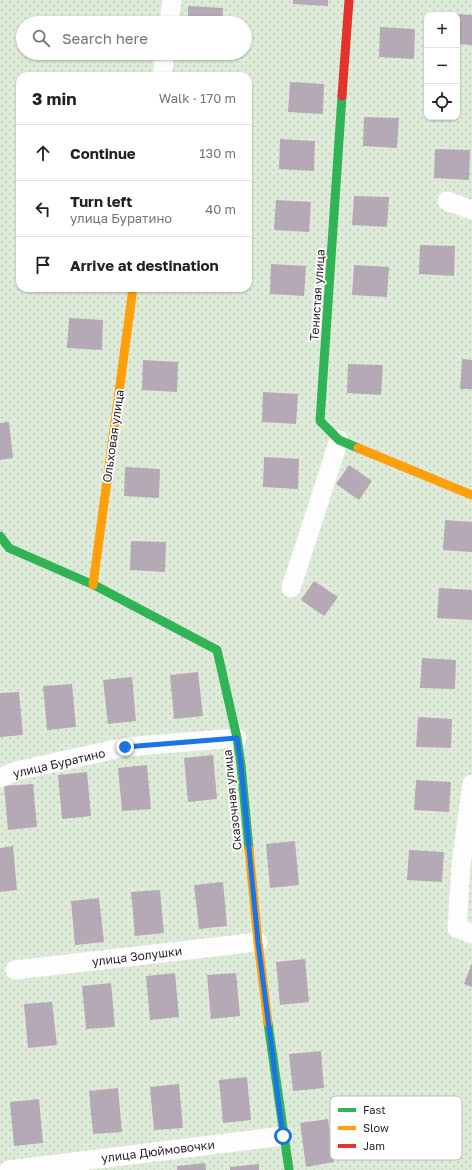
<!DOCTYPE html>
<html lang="en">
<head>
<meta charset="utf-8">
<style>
  body { margin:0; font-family:"Golos Text",sans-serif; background:#f2f2f2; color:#202124 }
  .controls { position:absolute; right:12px; top:12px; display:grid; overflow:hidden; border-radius:8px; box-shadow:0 1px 3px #0004 }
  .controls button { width:36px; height:36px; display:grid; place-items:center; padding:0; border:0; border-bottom:1px solid #e0e0e0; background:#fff; color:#202124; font:20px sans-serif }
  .stop { position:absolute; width:12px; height:12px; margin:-9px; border:3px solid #1a73e8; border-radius:50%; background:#fff }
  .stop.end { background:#1a73e8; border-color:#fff; box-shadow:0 1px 4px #0008 }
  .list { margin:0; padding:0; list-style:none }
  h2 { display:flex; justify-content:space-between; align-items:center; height:52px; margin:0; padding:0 16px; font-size:17px }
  h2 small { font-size:13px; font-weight:400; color:#757577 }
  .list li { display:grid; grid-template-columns:26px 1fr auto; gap:12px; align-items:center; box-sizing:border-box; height:56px; padding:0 16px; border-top:1px solid #e0e0e0 }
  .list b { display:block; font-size:15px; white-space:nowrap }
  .list p { margin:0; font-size:13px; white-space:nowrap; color:#757577 }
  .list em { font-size:13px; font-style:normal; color:#757577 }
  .icon { flex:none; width:22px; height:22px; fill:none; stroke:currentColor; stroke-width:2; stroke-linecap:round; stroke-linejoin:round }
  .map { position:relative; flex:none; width:472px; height:1170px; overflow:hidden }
  .search { position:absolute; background:#fff; box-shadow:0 1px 3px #0004; left:16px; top:16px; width:236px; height:44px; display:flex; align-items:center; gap:10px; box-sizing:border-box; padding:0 14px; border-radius:22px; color:#757577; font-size:15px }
  .panel { position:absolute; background:#fff; box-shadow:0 1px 3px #0004; left:16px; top:72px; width:236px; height:220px; border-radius:12px }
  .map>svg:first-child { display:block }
  .garden { fill:url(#garden-dots); fill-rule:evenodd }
  .building { fill:#b5a9b6 }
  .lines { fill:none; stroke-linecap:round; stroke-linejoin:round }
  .street { stroke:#fefdfe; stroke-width:19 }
  .fast { stroke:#30b455; stroke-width:9 }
  .slow { stroke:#ff9f0a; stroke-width:9 }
  .jam { stroke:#e5322d; stroke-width:9 }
  .route { stroke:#1a73e8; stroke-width:5 }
  .labels { text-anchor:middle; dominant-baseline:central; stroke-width:3.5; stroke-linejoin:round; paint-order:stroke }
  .street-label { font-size:12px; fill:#261e27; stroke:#fff }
  .key { fill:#fff; stroke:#bebcbe; stroke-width:1 }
  .key-label { font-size:11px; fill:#261e27 }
</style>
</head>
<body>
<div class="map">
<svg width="472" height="1170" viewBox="0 0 472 1170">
  <defs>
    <pattern id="garden-dots" width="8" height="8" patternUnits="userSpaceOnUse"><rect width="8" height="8" fill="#deebd8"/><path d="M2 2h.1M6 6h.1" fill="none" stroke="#bec9b9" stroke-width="1.8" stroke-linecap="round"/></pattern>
  </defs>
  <rect width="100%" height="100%" fill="#faf0fb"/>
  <!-- garden -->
  <path class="garden" d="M0 0H472V1170H0ZM427 15H457V117H427ZM23 23H245V53H23ZM20 76H248V288H20Z"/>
  <!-- building -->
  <g class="building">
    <path d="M293 0H328V6L293 4Z"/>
    <path d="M188 6 223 8 222 23H188Z"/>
    <path d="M457 14 472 15V45L457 44Z"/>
    <path d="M380 27 415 29 414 59 379 57Z"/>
    <path d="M290 82 324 84 323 114 288 112Z"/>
    <path d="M364 117 399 118 397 148 363 146Z"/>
    <path d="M280 139 315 141 314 171 279 169Z"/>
    <path d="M435 149 470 150 469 180 434 178Z"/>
    <path d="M354 196 389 197 387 227 352 225Z"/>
    <path d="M276 200 311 202 309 232 274 230Z"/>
    <path d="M420 245 455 246 454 276 419 274Z"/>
    <path d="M271 264 306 266 304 296 270 294Z"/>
    <path d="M354 265 389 267 387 297 352 295Z"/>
    <path d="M69 318 103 320 102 350 67 348Z"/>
    <path d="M462 359 472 360V389H460Z"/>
    <path d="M143 360 178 362 177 392 142 390Z"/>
    <path d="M348 364 383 365 381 395 347 393Z"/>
    <path d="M263 392 298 394 296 424 262 422Z"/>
    <path d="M9 422 13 458 0 460V423Z"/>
    <path d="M264 457 299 459 298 489 263 487Z"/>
    <path d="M349 465 372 481 359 500 336 484Z"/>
    <path d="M125 467 160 469 159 498 124 496Z"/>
    <path d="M445 520 472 522V552L443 550Z"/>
    <path d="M131 541 166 542 165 572 130 570Z"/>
    <path d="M314 581 338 597 324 616 301 600Z"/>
    <path d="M439 588 472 590V620L437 618Z"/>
    <path d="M422 658 456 660 455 689 420 688Z"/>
    <path d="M198 672 203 716 174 719 170 675Z"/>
    <path d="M132 677 136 721 108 724 103 680Z"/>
    <path d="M72 684 76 727 47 730 43 686Z"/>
    <path d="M19 692 23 735 0 737V693Z"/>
    <path d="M418 717 452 719 451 748 416 747Z"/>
    <path d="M213 755 217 799 188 802 184 758Z"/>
    <path d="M147 765 151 809 122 811 118 768Z"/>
    <path d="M87 772 91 816 62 819 58 775Z"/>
    <path d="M416 780 451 782 449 812 414 810Z"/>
    <path d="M33 784 37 827 8 830 4 786Z"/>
    <path d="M295 841 299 885 270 888 266 844Z"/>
    <path d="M13 846 17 890 0 892V848Z"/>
    <path d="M409 850 444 852 442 882 407 880Z"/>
    <path d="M223 882 227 926 199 929 194 885Z"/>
    <path d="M160 890 164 933 135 936 131 892Z"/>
    <path d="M99 898 104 942 75 945 71 901Z"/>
    <path d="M305 959 309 1002 280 1005 276 962Z"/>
    <path d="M472 963V987L464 984Z"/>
    <path d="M175 973 179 1017 150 1020 146 976Z"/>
    <path d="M236 973 240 1016 211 1019 207 975Z"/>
    <path d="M111 983 115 1027 86 1029 82 986Z"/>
    <path d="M52 1002 57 1045 28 1048 24 1004Z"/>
    <path d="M321 1051 324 1088 293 1091 289 1054Z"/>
    <path d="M247 1077 251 1120 223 1123 219 1080Z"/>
    <path d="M179 1084 183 1128 154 1130 150 1087Z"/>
    <path d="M118 1088 122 1132 93 1134 89 1091Z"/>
    <path d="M39 1099 43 1143 14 1146 10 1102Z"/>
    <path d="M328 1119 334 1162 306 1167 300 1123Z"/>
    <path d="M205 1163 206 1170H177V1166Z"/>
    <path d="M259 1164V1170H230V1167Z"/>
  </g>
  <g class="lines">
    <!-- street -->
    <g class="street">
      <path d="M169 23 172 0"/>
      <path d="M162 76 165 53"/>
      <path d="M447 201 472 210"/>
      <path d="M291 588 339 440"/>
      <path d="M0 778 16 771 125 747 237 738"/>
      <path d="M472 784 461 864 457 928 472 934"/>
      <path d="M15 970 258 942"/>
      <path d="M9 1170 283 1136"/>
    </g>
    <!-- fast -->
    <g class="fast">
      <path d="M342 96 320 421 339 440 358 448"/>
      <path d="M0 536 9 548 96 586 217 650 237 738 241 765 249 849"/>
      <path d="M268 1023 289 1170"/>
    </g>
    <!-- slow -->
    <g class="slow">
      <path d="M358 448 472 495"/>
      <path d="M93 585 133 288"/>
      <path d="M249 849 258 942 268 1023"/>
    </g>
    <!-- jam -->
    <path class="jam" d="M342 96 349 0"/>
  </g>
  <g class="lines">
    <!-- route -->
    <path class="route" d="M125 747 237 738 241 765 258 942 283 1136"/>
  </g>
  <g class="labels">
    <!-- street labels -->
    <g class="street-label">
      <text transform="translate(317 295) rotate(-86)">Тенистая улица</text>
      <text transform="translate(113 436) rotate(-82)">Ольховая улица</text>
      <text transform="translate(59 763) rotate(-13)">улица Буратино</text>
      <text transform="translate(232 800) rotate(-96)">Сказочная улица</text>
      <text transform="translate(137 956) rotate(-7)">улица Золушки</text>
      <text transform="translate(158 1151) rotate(-7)">улица Дюймовочки</text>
    </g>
  </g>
  <!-- legend -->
  <rect x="330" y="1096" width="132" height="64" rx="6" class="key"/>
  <rect x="338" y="1108" width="18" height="4" fill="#30b455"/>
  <rect x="338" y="1126" width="18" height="4" fill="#ff9f0a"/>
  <rect x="338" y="1144" width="18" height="4" fill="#e5322d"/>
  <g class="key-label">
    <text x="363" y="1114">Fast</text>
    <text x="363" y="1132">Slow</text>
    <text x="363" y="1150">Jam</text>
  </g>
</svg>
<div class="controls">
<button>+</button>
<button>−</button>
<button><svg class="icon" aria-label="locate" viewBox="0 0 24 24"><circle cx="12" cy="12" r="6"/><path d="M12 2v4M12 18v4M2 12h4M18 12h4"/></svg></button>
</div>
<div class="stop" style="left:283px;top:1136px"></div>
<div class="stop end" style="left:125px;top:747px"></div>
<div class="search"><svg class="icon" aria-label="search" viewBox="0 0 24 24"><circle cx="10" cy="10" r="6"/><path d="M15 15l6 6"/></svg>Search here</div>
<section class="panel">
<h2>3 min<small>Walk · 170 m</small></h2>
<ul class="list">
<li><svg class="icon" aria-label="ahead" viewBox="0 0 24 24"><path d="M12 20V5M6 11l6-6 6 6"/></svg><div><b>Continue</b></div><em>130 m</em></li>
<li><svg class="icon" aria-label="left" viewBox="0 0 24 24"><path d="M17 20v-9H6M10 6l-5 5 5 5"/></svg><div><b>Turn left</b><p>улица Буратино</p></div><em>40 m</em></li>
<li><svg class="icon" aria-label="arrive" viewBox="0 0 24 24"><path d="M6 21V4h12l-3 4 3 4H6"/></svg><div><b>Arrive at destination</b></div></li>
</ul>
</section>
</div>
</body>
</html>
